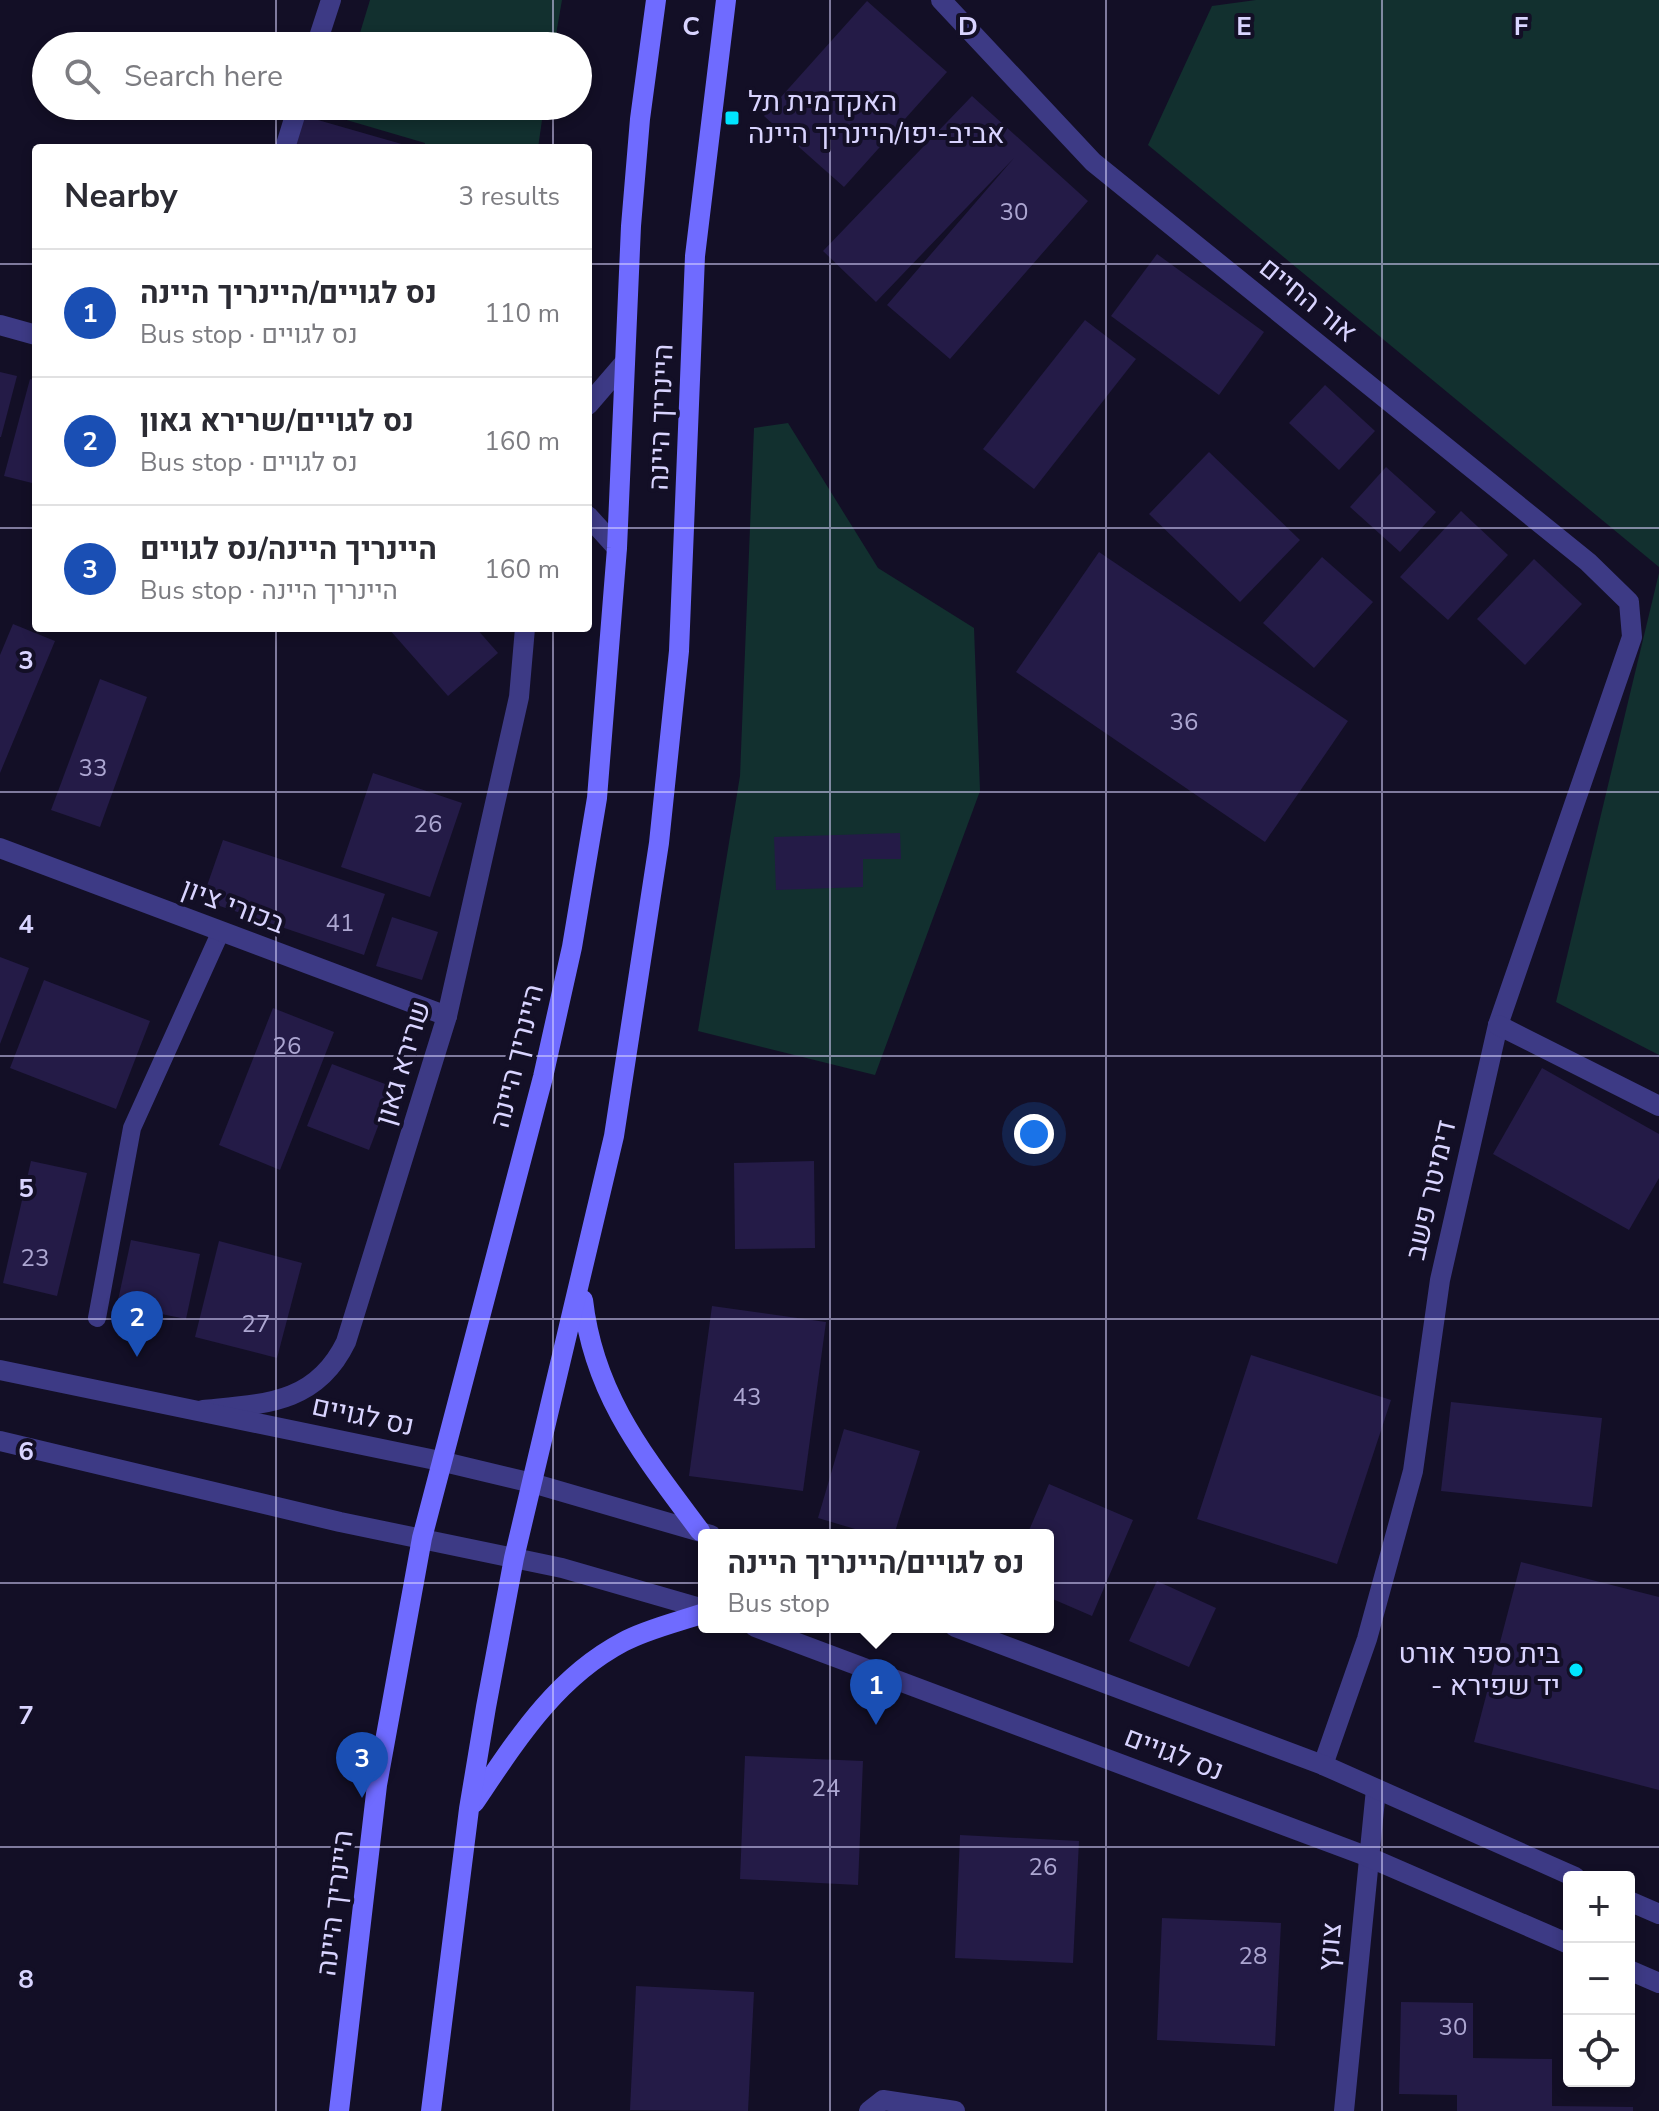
<!DOCTYPE html>
<html lang="en">
<head>
<meta charset="utf-8">
<style>
  body { margin:0; font-family:"Nunito Sans",Heebo,sans-serif; background:#f2f2f3; color:#2b2b33 }
  .controls { position:absolute; right:24px; bottom:24px; display:grid; overflow:hidden; border-radius:8px; box-shadow:0 4px 12px #0003 }
  .controls button { width:72px; height:72px; display:grid; place-items:center; padding:0; border:0; border-bottom:2px solid #e1e1e2; background:#fff; color:#2b2b33; font:40px sans-serif }
  .you { position:absolute; left:1034px; top:1134px; width:28px; height:28px; margin:-20px; border:6px solid #fff; border-radius:50%; background:#1a73e8; box-shadow:0 0 0 12px #1a73e833 }
  .badge { display:grid; place-items:center; width:52px; height:52px; border-radius:50%; background:#0b8043; color:#fff; font-size:26px; font-weight:700 }
  .pin { position:absolute; translate:-50% -66px; filter:drop-shadow(0 2px 4px #0008) }
  .pin::after { content:''; position:absolute; top:42px; width:28px; height:24px; background:inherit; clip-path:polygon(0 0,100% 0,50% 100%) }
  .popup { position:absolute; left:698px; top:1529px; width:356px; height:104px; box-sizing:border-box; display:grid; place-content:center; border-radius:8px; background:#fff; filter:drop-shadow(0 2px 6px #0005); font-size:26px; white-space:nowrap; color:#7c7c81 }
  .popup b { font-size:30px; color:#2b2b33 }
  .popup::after { content:''; position:absolute; left:50%; top:100%; margin-left:-16px; border:16px solid transparent; border-top-color:#fff }
  .list { margin:0; padding:0; list-style:none }
  h2 { display:flex; justify-content:space-between; align-items:center; height:104px; margin:0; padding:0 32px; font-size:34px }
  h2 small { font-size:26px; font-weight:400; color:#7c7c81 }
  .list li { display:grid; grid-template-columns:52px 1fr auto; gap:24px; align-items:center; box-sizing:border-box; height:128px; padding:0 32px; border-top:2px solid #e1e1e2 }
  .list b { display:block; font-size:30px; white-space:nowrap }
  .list p { margin:0; font-size:26px; white-space:nowrap; color:#7c7c81 }
  .list em { font-size:26px; font-style:normal; color:#7c7c81 }
  .icon { flex:none; width:44px; height:44px; fill:none; stroke:currentColor; stroke-width:2; stroke-linecap:round; stroke-linejoin:round }
  .map { position:relative; flex:none; width:1659px; height:2111px; overflow:hidden }
  .search { position:absolute; background:#fff; box-shadow:0 4px 12px #0003; left:32px; top:32px; width:560px; height:88px; display:flex; align-items:center; gap:20px; box-sizing:border-box; padding:0 28px; border-radius:44px; color:#7c7c81; font-size:30px }
  .panel { position:absolute; background:#fff; box-shadow:0 4px 12px #0003; left:32px; top:144px; width:560px; height:488px; border-radius:8px }
  .map>svg:first-child { display:block }
  .green { fill:#12302f }
  .building { fill:#241b47 }
  .lines { fill:none; stroke-linecap:round; stroke-linejoin:round }
  .service { stroke:#3d3a85; stroke-width:18 }
  .minor { stroke:#3d3a85; stroke-width:20 }
  .tertiary { stroke:#3d3a85; stroke-width:20 }
  .secondary { stroke:#6f6bff; stroke-width:20 }
  .grid { fill:none; stroke:#d9d4ff; stroke-width:2; stroke-opacity:0.55 }
  .poi-dot { fill:#00e5ff; stroke:#130f26; stroke-width:3 }
  .labels { text-anchor:middle; dominant-baseline:central; stroke-width:8; stroke-linejoin:round; paint-order:stroke }
  .number-label { font-size:24px; fill:#aca6d1 }
  .poi-label { font-size:28px; fill:#d9d4ff; stroke:#130f26; text-anchor:start }
  .street-label { font-size:28px; fill:#d9d4ff; stroke:#130f26 }
  .grid-label { font-size:26px; text-anchor:middle; font-weight:bold; fill:#d9d4ff; stroke:#130f26; stroke-width:8; stroke-linejoin:round; paint-order:stroke }
</style>
</head>
<body>
<div class="map">
<svg width="1659" height="2111" viewBox="0 0 1659 2111">
  <rect width="100%" height="100%" fill="#130f26"/>
  <!-- green -->
  <g class="green">
    <path d="M370 0H562L554 46H356Z"/>
    <path d="M1256 0H1659V567L1148 145 1212 6Z"/>
    <path d="M336 106H544L538 148H424L425 143 333 116Z"/>
    <path d="M788 423 878 568 974 628 980 791 875 1075 698 1031 740 776 754 428Z"/>
    <path d="M1659 573V1055L1556 1002Z"/>
  </g>
  <!-- building -->
  <g class="building">
    <path d="M867 1 947 72 844 187 764 116Z"/>
    <path d="M972 96 1088 201 950 359 887 305 1014 158 876 302 823 251Z"/>
    <path d="M304 116 412 147V148H295Z"/>
    <path d="M1157 254 1264 332 1219 395 1111 316Z"/>
    <path d="M1085 320 1136 359 1034 489 983 449Z"/>
    <path d="M0 372 17 376 1 437H0Z"/>
    <path d="M30 379 36 381V484L4 476Z"/>
    <path d="M1325 385 1375 431 1339 470 1289 423Z"/>
    <path d="M1209 452 1300 540 1240 602 1149 514Z"/>
    <path d="M1386 467 1436 512 1400 552 1350 507Z"/>
    <path d="M1461 511 1508 555 1448 620 1400 577Z"/>
    <path d="M1099 552 1348 721 1265 842 1016 672Z"/>
    <path d="M1322 557 1373 602 1314 668 1263 623Z"/>
    <path d="M1534 559 1582 604 1525 665 1477 619Z"/>
    <path d="M13 624 55 641 0 773V655Z"/>
    <path d="M388 628H476L498 653 448 696Z"/>
    <path d="M100 679 147 697 100 827 51 810Z"/>
    <path d="M373 773 462 803 430 897 341 867Z"/>
    <path d="M900 833 901 859H863V887L776 890 774 837Z"/>
    <path d="M223 840 385 894 364 955 202 900Z"/>
    <path d="M392 917 438 932 422 980 376 966Z"/>
    <path d="M0 957 29 968 0 1044Z"/>
    <path d="M44 980 150 1021 116 1109 10 1068Z"/>
    <path d="M273 1008 334 1032 280 1170 219 1145Z"/>
    <path d="M332 1064 393 1087 369 1150 307 1126Z"/>
    <path d="M1542 1068 1659 1134V1178L1629 1230 1493 1154Z"/>
    <path d="M31 1161 87 1173 57 1296 3 1283Z"/>
    <path d="M814 1161 815 1248 735 1249 734 1163Z"/>
    <path d="M131 1240 200 1254 186 1319 117 1305Z"/>
    <path d="M219 1241 302 1263 277 1358 195 1337Z"/>
    <path d="M712 1306 826 1322 803 1491 689 1476Z"/>
    <path d="M1251 1355 1391 1400 1337 1564 1197 1519Z"/>
    <path d="M1451 1402 1602 1418 1592 1507 1441 1491Z"/>
    <path d="M844 1429 920 1451 894 1535H875L818 1518Z"/>
    <path d="M1049 1484 1133 1520 1092 1616 1048 1597V1535H1027Z"/>
    <path d="M1521 1562 1659 1597V1790L1474 1742Z"/>
    <path d="M1157 1581 1216 1608 1189 1667 1129 1641Z"/>
    <path d="M745 1756 863 1761 858 1885 740 1879Z"/>
    <path d="M960 1835 1079 1841 1073 1963 955 1958Z"/>
    <path d="M1162 1918 1281 1923 1275 2046 1157 2040Z"/>
    <path d="M636 1986 754 1992 748 2111 630 2110Z"/>
    <path d="M1401 2002 1473 2003V2058L1552 2059V2106L1633 2107V2111H1457V2095L1399 2094Z"/>
  </g>
  <g class="lines">
    <!-- service -->
    <path class="service" d="M97 1318 132 1128 221 931"/>
    <!-- minor -->
    <g class="minor">
      <path d="M941 0 1093 162 1588 562 1629 602 1632 637 1498 1025 1440 1280 1413 1471 1367 1639 1323 1765"/>
      <path d="M316 46 331 0"/>
      <path d="M285 148 298 106"/>
      <path d="M0 325 36 335"/>
      <path d="M588 405 625 362"/>
      <path d="M588 516 617 548"/>
      <path d="M0 848 447 1016"/>
      <path d="M1498 1025 1659 1106"/>
      <path d="M203 1410C264 1404 316 1404 346 1342L447 1016 519 697 525 628"/>
      <path d="M869 2111 883 2100 955 2111"/>
      <path d="M1344 2111 1376 1789"/>
    </g>
    <!-- tertiary -->
    <g class="tertiary">
      <path d="M0 1370 440 1461 532 1483 711 1535"/>
      <path d="M0 1441 340 1522 562 1568 704 1609"/>
      <path d="M755 1627 1366 1856 1569 1944"/>
      <path d="M955 1627 1323 1765 1575 1877"/>
      <path d="M1629 1901 1659 1914"/>
      <path d="M1629 1970 1659 1983"/>
    </g>
    <!-- secondary -->
    <g class="secondary">
      <path d="M583 1300C594 1396 645 1457 700 1531"/>
      <path d="M474 1803C516 1741 555 1678 623 1642 647 1629 678 1622 704 1613"/>
      <path d="M339 2111 377 1785 422 1538 543 1077 572 947 597 798 617 548 631 226 640 119 656 0"/>
      <path d="M431 2111 469 1809 486 1707 514 1558 614 1136 659 843 679 651 695 256 726 0"/>
    </g>
  </g>
  <!-- grid -->
  <path class="grid" d="M276 0V46M553 0V46M830 0V2111M1106 0V2111M1382 0V2111M276 106V148M553 106V148M0 264H36M588 264H1659M0 528H36M588 528H1659M276 628V2111M553 628V2111M0 792H1659M0 1056H1659M0 1319H1659M0 1583H1659M0 1847H1659"/>
  <!-- markers -->
  <g class="poi-dot">
    <rect x="724" y="110" width="16" height="16" rx="4"/>
    <circle cx="1576" cy="1670" r="8"/>
  </g>
  <g class="labels">
    <!-- number labels -->
    <g class="number-label">
      <text x="1014" y="212">30</text>
      <text x="1184" y="722">36</text>
      <text x="93" y="768">33</text>
      <text x="428" y="824">26</text>
      <text x="340" y="923">41</text>
      <text x="287" y="1046">26</text>
      <text x="35" y="1258">23</text>
      <text x="256" y="1324">27</text>
      <text x="747" y="1397">43</text>
      <text x="826" y="1788">24</text>
      <text x="1043" y="1867">26</text>
      <text x="1253" y="1956">28</text>
      <text x="1453" y="2027">30</text>
    </g>
    <!-- poi labels -->
    <g class="poi-label">
      <text x="748" y="102">האקדמית תל<tspan x="748" dy="32">אביב-יפו/היינריך היינה</tspan></text>
      <text x="1560" y="1654" text-anchor="end">בית ספר אורט<tspan x="1560" dy="32">- יד שפירא</tspan></text>
    </g>
    <!-- street labels -->
    <g class="street-label">
      <text transform="translate(1308 300) rotate(39)">אור החיים</text>
      <text transform="translate(661 417) rotate(-88)">היינריך היינה</text>
      <text transform="translate(233 906) rotate(21)">בכורי ציון</text>
      <text transform="translate(517 1056) rotate(-76)">היינריך היינה</text>
      <text transform="translate(403 1063) rotate(-73)">שרירא גאון</text>
      <text transform="translate(1431 1190) rotate(-77)">דימיטר פשב</text>
      <text transform="translate(363 1416) rotate(12)">נס לגויים</text>
      <text transform="translate(1174 1754) rotate(21)">נס לגויים</text>
      <text transform="translate(335 1903) rotate(-83)">היינריך היינה</text>
      <text transform="translate(1330 1947) rotate(-85)">צונץ</text>
    </g>
  </g>
  <g class="grid-label">
    <text x="691" y="35">C</text>
    <text x="968" y="35">D</text>
    <text x="1244" y="35">E</text>
    <text x="1521" y="35">F</text>
    <text x="26" y="669">3</text>
    <text x="26" y="933">4</text>
    <text x="26" y="1197">5</text>
    <text x="26" y="1460">6</text>
    <text x="26" y="1724">7</text>
    <text x="26" y="1988">8</text>
  </g>
</svg>
<div class="controls">
<button>+</button>
<button>−</button>
<button><svg class="icon" aria-label="locate" viewBox="0 0 24 24"><circle cx="12" cy="12" r="6"/><path d="M12 2v4M12 18v4M2 12h4M18 12h4"/></svg></button>
</div>
<div class="you"></div>
<div class="pin badge" style="left:876px;top:1725px;background:#1a4fb4">1</div>
<div class="popup"><b>נס לגויים/היינריך היינה</b>Bus stop</div>
<div class="pin badge" style="left:137px;top:1357px;background:#1a4fb4">2</div>
<div class="pin badge" style="left:362px;top:1798px;background:#1a4fb4">3</div>
<div class="search"><svg class="icon" aria-label="search" viewBox="0 0 24 24"><circle cx="10" cy="10" r="6"/><path d="M15 15l6 6"/></svg>Search here</div>
<section class="panel">
<h2>Nearby<small>3 results</small></h2>
<ul class="list">
<li><span class="badge" style="background:#1a4fb4">1</span><div><b>נס לגויים/היינריך היינה</b><p>Bus stop · נס לגויים</p></div><em>110 m</em></li>
<li><span class="badge" style="background:#1a4fb4">2</span><div><b>נס לגויים/שרירא גאון</b><p>Bus stop · נס לגויים</p></div><em>160 m</em></li>
<li><span class="badge" style="background:#1a4fb4">3</span><div><b>היינריך היינה/נס לגויים</b><p>Bus stop · היינריך היינה</p></div><em>160 m</em></li>
</ul>
</section>
</div>
</body>
</html>
